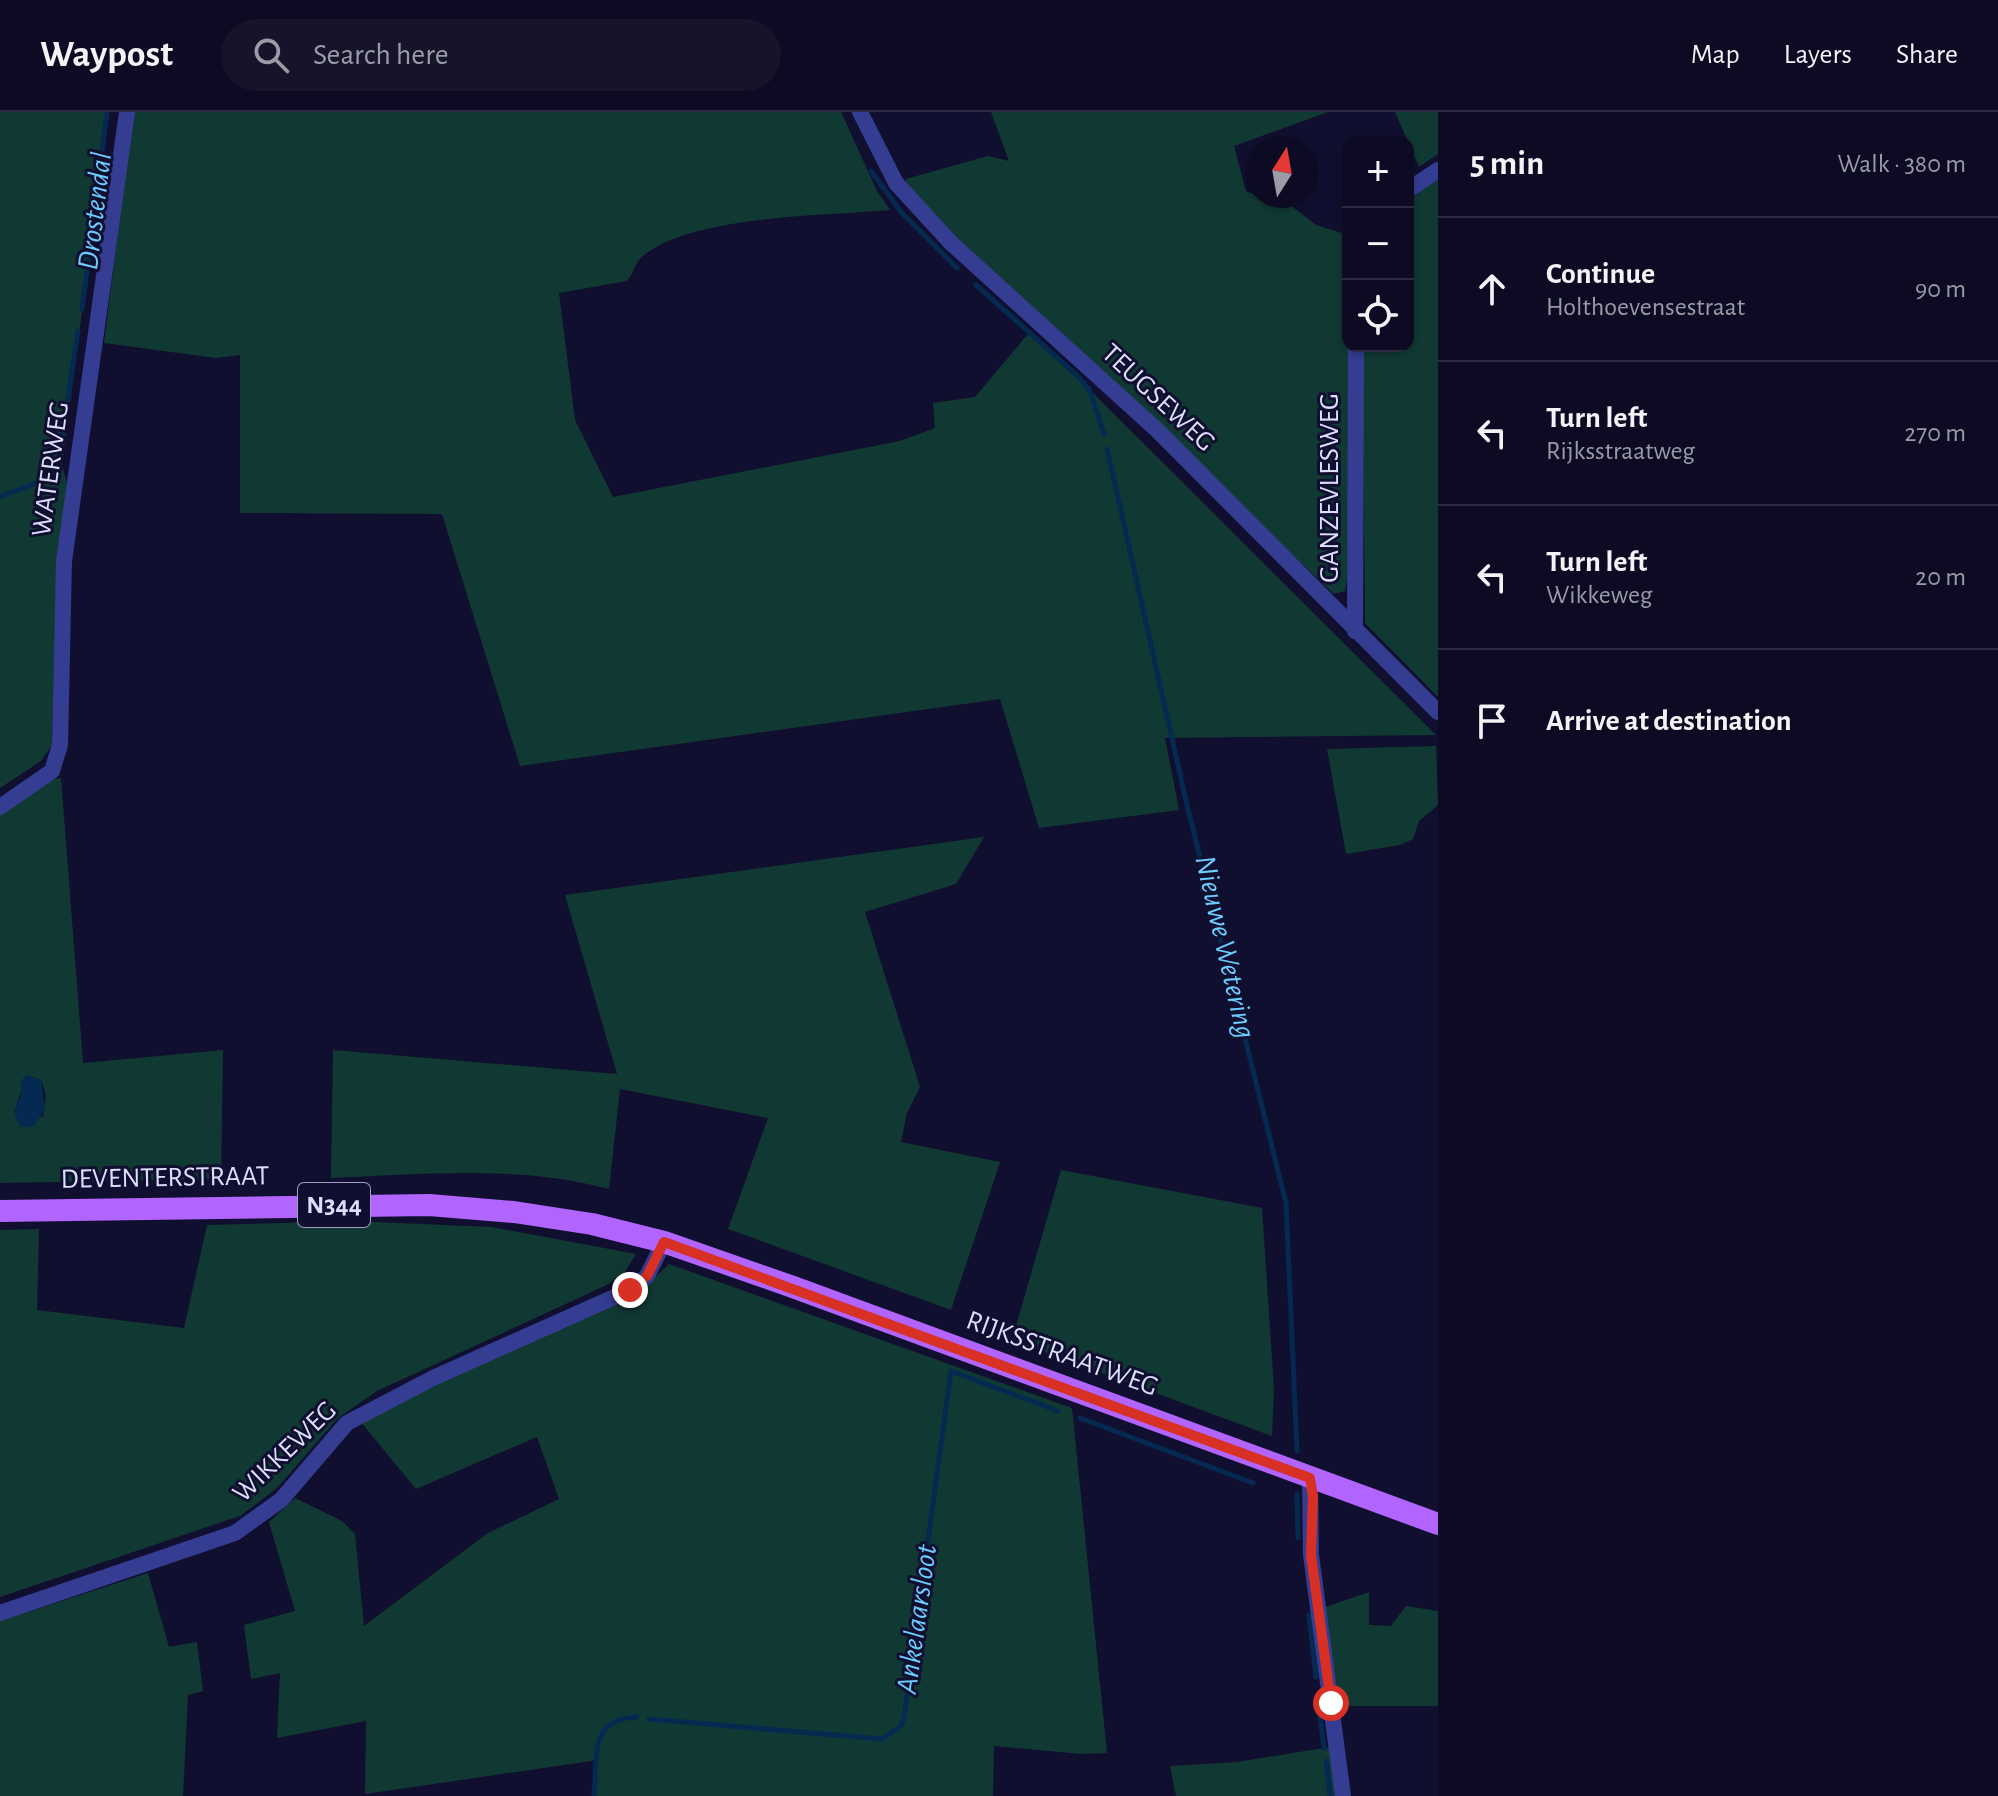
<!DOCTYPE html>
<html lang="en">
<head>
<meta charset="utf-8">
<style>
  body { margin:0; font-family:"Alegreya Sans",sans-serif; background:#16142b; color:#f1f3f6 }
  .controls { position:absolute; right:24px; top:24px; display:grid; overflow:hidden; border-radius:16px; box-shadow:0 2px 6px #0004 }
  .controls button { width:72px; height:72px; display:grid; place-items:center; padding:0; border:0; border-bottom:2px solid #2d2b41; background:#0d0b23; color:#f1f3f6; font:40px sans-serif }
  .compass { position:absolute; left:1246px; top:24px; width:72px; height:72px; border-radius:50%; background:#0d0b23; box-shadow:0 2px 6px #0004; rotate:11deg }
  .stop { position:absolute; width:24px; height:24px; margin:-18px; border:6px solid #d93025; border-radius:50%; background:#fff }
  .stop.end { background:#d93025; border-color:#fff; box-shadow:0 2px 8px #0008 }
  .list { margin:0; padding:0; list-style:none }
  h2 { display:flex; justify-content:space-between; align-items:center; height:104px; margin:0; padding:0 32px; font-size:34px }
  h2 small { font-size:26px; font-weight:400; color:#9a9ba6 }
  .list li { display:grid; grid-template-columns:52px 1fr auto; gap:24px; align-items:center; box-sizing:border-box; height:144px; padding:0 32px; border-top:2px solid #2d2b41 }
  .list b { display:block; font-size:30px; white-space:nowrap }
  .list p { margin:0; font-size:26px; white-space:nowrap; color:#9a9ba6 }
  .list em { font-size:26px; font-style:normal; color:#9a9ba6 }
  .icon { flex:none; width:44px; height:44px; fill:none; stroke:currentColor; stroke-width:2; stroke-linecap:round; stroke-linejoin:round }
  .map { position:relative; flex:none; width:1438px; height:1684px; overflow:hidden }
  header { display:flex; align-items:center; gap:48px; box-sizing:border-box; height:112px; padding:0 40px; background:#0d0b23; border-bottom:2px solid #2d2b41 }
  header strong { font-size:38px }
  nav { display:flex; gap:44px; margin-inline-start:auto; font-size:28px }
  .search { width:560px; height:72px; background:#16142b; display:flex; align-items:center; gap:20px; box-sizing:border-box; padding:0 28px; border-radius:44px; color:#9a9ba6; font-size:30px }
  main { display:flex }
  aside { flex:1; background:#0d0b23 }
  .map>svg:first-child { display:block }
  .green { fill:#113933; fill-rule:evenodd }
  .water { fill:#052a51 }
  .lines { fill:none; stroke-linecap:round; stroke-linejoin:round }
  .stream { stroke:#052a51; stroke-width:5 }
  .minor { stroke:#353d92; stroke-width:16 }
  .primary { stroke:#b264ff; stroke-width:22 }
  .route { stroke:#d93025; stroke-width:10 }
  .labels { text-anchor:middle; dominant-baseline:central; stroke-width:6; stroke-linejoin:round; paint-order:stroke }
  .shield { fill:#110f2f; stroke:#a09fc1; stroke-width:2 }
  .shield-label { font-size:26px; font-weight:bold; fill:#ddf }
  .street-label { font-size:28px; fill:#ddf; stroke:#110f2f }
  .water-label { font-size:30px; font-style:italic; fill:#6bccff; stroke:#110f2f }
</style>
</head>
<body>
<header>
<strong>Waypost</strong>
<div class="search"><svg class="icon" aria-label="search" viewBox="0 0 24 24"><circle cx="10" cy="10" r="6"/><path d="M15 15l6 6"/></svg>Search here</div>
<nav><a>Map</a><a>Layers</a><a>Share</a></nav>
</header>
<main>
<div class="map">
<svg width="1438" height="1684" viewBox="0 0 1438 1684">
  <rect width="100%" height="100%" fill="#110f2f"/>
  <!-- green -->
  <g class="green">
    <path d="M0 0H108L62 354 67 371 56 476 52 633 41 649 0 676Z"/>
    <path d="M133 0H841L877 79 890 98C825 104 692 103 643 144 634 151 634 161 627 169L559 181 575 308 613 385 900 329 935 316 933 291 975 285 1028 222 1094 282 1436 623 1165 626 1179 698 1039 716 1000 587 520 654 442 402 240 401V243L216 246 104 231Z"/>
    <path d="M991 0H1328L1234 34 1246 79 1258 84 1281 86 1316 113 1348 123V462L1345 479 1334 482 939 111 907 75 906 67 988 44 1009 49Z"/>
    <path d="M1395 0H1438V42L1419 55Z"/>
    <path d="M1438 65V584H1437L1365 511 1362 234H1408V89Z"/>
    <path d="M1436 634 1438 693 1419 709 1413 727 1400 733 1346 742 1327 637Z"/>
    <path d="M61 666 83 951 223 938 221 1067 0 1071V695L41 669ZM27 963 41 968 46 984 43 1005 14 1000Z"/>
    <path d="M984 725 956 772 865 800 920 975 907 1001 901 1030 1000 1050 951 1198 728 1117 768 1006 620 977 609 1077C520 1053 423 1062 331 1066L333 938 617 962 565 783Z"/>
    <path d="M1061 1058 1262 1096 1274 1278 1272 1324 1012 1228Z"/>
    <path d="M352 1109 492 1115 636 1142 625 1160 609 1172 377 1279 338 1306 277 1376 240 1404 0 1485V1118L39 1117 37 1198 184 1216 207 1113Z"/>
    <path d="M669 1152 1072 1296 1107 1641 1082 1642 994 1634 993 1684H594L598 1648 365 1682 366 1609 277 1626 280 1561 251 1567 244 1513 295 1499 269 1410 295 1386 342 1409 355 1422 364 1514 488 1421 559 1387 537 1325 416 1377 360 1309 649 1171Z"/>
    <path d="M148 1461 169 1535 197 1530 203 1579 188 1583 183 1684H0V1509Z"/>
    <path d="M1369 1480V1513L1391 1514 1406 1494 1438 1499V1594H1338L1323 1496Z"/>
    <path d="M1330 1635 1337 1684H1176L1170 1654 1237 1650Z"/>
  </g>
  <!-- water -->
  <path class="water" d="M27 963 41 968 45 997 34 1014 20 1015 14 1000 21 983V968Z"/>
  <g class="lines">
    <!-- stream -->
    <g class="stream">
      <path d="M871 59 902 101 957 156"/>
      <path d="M976 173 1078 264 1090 279 1104 322"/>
      <path d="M82 197 107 0"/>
      <path d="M1107 337 1187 693 1286 1091 1297 1339"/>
      <path d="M0 385 52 365 57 359 78 219"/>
      <path d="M1080 1306 1253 1371"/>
      <path d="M1297 1382 1298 1426"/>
      <path d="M1309 1503 1316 1565"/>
      <path d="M1318 1587 1324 1636"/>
      <path d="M649 1607 882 1627 901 1614 904 1605 951 1259 1058 1299"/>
      <path d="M1326 1649 1330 1684"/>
      <path d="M594 1684C598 1645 588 1607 637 1605"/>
    </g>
    <!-- minor -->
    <g class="minor">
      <path d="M860 0 896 71 951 131 1157 318 1438 600"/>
      <path d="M1408 78 1438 58"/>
      <path d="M1355 519 1356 234"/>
      <path d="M0 695 52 659 60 633 64 449 127 0"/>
      <path d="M1310 1366 1311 1443 1343 1684"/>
      <path d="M0 1501 235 1421 281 1388 347 1311 433 1266 630 1178 647 1164 664 1130"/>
    </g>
    <!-- primary -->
    <path class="primary" d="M0 1099 429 1093 514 1100 592 1112 664 1130 793 1175 1438 1412"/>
  </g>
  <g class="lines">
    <!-- route -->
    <path class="route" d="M630 1178 647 1164 664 1130 1310 1366 1313 1384 1311 1443 1331 1591"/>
  </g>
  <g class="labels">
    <!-- shield labels -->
    <rect class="shield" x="298" y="1071" width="72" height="44" rx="6"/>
    <g class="shield-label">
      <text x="334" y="1093">N344</text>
    </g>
    <!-- street labels -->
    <g class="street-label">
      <text transform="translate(1158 286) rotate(43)">TEUGSEWEG</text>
      <text transform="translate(51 357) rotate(-82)">WATERWEG</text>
      <text transform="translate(1330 376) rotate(-90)">GANZEVLESWEG</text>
      <text transform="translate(165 1066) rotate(-1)">DEVENTERSTRAAT</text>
      <text transform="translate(1062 1242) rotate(20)">RIJKSSTRAATWEG</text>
      <text transform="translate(285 1340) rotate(-44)">WIKKEWEG</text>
    </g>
    <!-- water labels -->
    <g class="water-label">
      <text transform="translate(95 99) rotate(-83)">Drostendal</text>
      <text transform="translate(1225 835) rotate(77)">Nieuwe Wetering</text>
      <text transform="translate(917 1507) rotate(-82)">Ankelaarsloot</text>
    </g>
  </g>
</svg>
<div class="controls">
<button>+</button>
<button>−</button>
<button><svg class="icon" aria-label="locate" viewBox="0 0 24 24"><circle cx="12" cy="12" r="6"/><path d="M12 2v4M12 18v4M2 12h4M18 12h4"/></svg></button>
</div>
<svg class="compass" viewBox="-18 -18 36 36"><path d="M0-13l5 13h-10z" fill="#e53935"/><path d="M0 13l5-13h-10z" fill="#9a9ba6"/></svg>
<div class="stop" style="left:1331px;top:1591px"></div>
<div class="stop end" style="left:630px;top:1178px"></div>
</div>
<aside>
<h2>5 min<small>Walk · 380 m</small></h2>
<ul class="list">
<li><svg class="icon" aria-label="ahead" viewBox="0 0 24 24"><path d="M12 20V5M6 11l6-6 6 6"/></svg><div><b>Continue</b><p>Holthoevensestraat</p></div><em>90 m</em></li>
<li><svg class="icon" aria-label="left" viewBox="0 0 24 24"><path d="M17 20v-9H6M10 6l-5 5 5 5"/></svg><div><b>Turn left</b><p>Rijksstraatweg</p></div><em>270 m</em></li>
<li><svg class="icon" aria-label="left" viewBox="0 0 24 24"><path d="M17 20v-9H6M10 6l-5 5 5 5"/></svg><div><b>Turn left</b><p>Wikkeweg</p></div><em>20 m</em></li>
<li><svg class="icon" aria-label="arrive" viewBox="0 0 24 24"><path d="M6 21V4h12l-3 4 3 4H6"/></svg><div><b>Arrive at destination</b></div></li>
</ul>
</aside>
</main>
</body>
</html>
